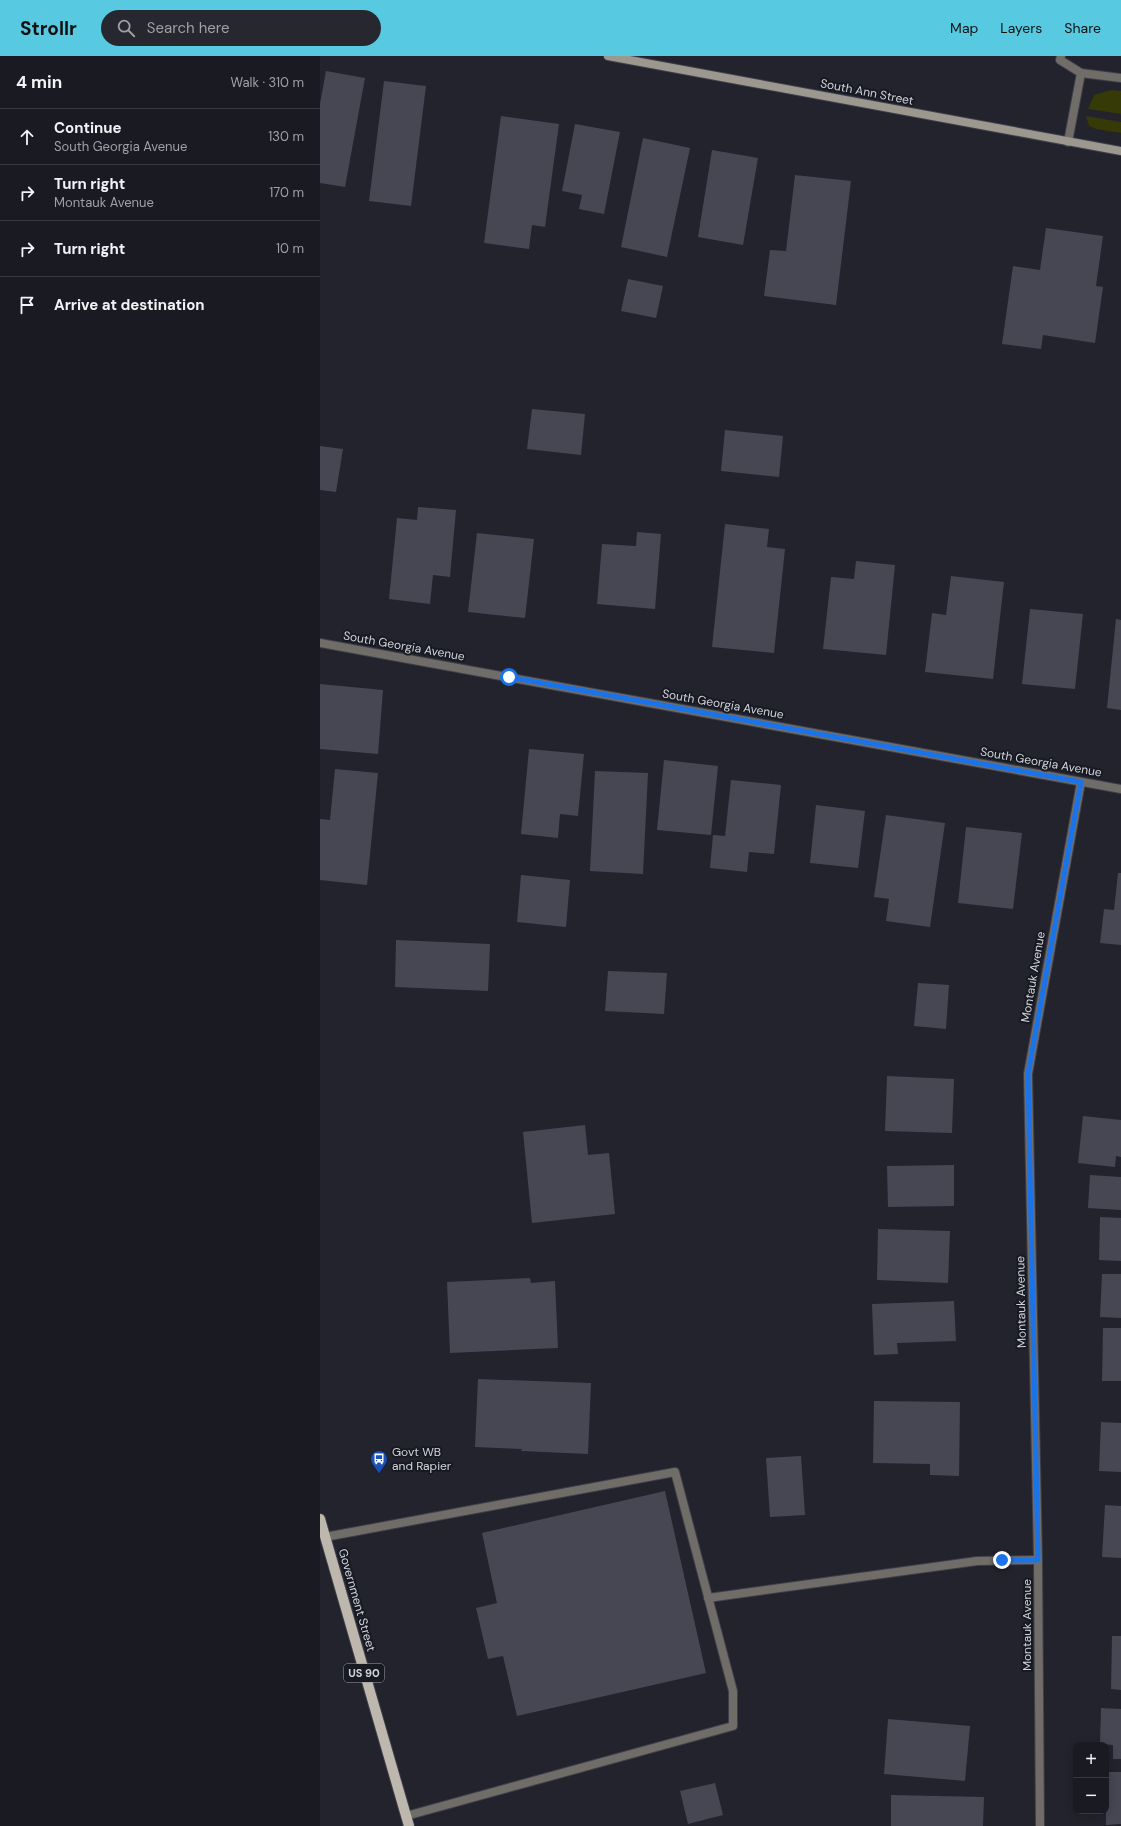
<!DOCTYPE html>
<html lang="en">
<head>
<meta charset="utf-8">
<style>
  body { margin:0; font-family:"DM Sans",sans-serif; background:#27272f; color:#f1f3f6 }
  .controls { position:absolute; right:12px; bottom:12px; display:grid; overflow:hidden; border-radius:8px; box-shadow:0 2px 10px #0003 }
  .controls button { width:36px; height:36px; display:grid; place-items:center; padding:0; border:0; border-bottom:1px solid #383840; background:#1a1a22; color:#f1f3f6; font:20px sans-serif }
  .stop { position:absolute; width:12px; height:12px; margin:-9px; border:3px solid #1a73e8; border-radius:50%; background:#fff }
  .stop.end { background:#1a73e8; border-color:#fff; box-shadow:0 1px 4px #0008 }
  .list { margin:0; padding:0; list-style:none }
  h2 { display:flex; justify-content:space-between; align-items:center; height:52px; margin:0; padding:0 16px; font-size:17px }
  h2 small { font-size:13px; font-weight:400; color:#9fa1a5 }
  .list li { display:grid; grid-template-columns:26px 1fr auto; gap:12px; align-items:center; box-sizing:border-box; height:56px; padding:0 16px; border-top:1px solid #383840 }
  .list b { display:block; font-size:15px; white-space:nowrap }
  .list p { margin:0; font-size:13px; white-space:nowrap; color:#9fa1a5 }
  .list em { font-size:13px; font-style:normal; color:#9fa1a5 }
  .icon { flex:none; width:22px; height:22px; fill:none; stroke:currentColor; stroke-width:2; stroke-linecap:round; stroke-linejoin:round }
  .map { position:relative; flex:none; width:801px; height:1770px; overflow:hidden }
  header { display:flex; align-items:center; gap:24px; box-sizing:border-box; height:56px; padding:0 20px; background:#57c9e1; color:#111 }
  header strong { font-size:19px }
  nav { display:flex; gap:22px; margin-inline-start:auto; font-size:14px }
  .search { width:280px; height:36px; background:#27272f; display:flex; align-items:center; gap:10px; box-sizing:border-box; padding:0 14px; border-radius:22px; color:#9fa1a5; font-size:15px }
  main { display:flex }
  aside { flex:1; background:#1a1a22 }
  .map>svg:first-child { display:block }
  .green { fill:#353a06 }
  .building { fill:#464753 }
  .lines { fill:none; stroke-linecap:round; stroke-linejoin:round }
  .lane-casing { stroke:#3e3f49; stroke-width:10 }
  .street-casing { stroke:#3e3f49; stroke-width:10 }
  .secondary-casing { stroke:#3e3f49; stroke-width:10 }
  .primary-casing { stroke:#3e3f49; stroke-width:12 }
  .lane { stroke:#706d68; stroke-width:8 }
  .street { stroke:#706d68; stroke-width:8 }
  .secondary { stroke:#9c978f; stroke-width:8 }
  .primary { stroke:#bdb7ad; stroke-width:10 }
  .route { stroke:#1a73e8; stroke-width:5 }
  .labels { text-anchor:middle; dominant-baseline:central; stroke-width:4; stroke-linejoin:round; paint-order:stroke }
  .shield { fill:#181a23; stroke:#9b9ca4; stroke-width:1 }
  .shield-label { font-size:11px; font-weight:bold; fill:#d3d4db }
  .street-label { font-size:12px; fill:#d3d4db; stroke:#181a23 }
  .poi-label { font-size:12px; fill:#d3d4db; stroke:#181a23; text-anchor:start }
</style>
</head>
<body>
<header>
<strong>Strollr</strong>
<div class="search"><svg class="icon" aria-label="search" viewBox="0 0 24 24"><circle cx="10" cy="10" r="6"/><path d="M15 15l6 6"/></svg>Search here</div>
<nav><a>Map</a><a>Layers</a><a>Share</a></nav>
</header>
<main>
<aside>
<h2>4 min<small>Walk · 310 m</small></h2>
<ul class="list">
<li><svg class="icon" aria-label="ahead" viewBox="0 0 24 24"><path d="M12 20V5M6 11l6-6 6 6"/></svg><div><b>Continue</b><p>South Georgia Avenue</p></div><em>130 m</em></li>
<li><svg class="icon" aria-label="right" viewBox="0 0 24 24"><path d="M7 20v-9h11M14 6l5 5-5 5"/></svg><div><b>Turn right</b><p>Montauk Avenue</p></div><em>170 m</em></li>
<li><svg class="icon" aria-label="right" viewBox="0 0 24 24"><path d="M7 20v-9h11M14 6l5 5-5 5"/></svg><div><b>Turn right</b></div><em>10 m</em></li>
<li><svg class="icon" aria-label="arrive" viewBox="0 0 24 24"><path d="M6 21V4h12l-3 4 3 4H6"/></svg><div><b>Arrive at destination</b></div></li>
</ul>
</aside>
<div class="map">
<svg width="801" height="1770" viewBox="0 0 801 1770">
  <rect width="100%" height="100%" fill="#22232d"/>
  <!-- green -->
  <g class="green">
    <path d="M791 34 801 35V58L768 53 774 39Z"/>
    <path d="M766 60 801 66V77L776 73 769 70Z"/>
  </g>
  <!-- building -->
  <g class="building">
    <path d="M6 15 45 22 25 131 0 127V48Z"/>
    <path d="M64 25 106 30 91 150 49 145Z"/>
    <path d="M181 60 239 68 225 171 212 169 209 193 164 187Z"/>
    <path d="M255 68 300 76 284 158 259 153 262 139 242 135Z"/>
    <path d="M323 82 370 92 347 201 301 191Z"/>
    <path d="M392 94 438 102 423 189 378 181Z"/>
    <path d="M475 119 531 125 516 249 444 240 450 194 466 195Z"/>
    <path d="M726 172 783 180 776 230 783 231 775 287 723 279 721 293 682 288 693 210 720 214Z"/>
    <path d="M308 223 343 230 336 262 301 255Z"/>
    <path d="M212 353 265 358 261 399 207 393Z"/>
    <path d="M405 374 463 380 459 421 401 415Z"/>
    <path d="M0 390 23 393 16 436 0 434Z"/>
    <path d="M98 451 136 454 130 521 113 519 110 548 69 543 77 462 97 464Z"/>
    <path d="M405 468 449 473 447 491 465 493 454 597 392 591Z"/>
    <path d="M317 476 341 478 335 553 277 548 282 488 316 490Z"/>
    <path d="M157 477 214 483 205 562 148 556Z"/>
    <path d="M536 505 575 509 566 599 503 593 511 521 534 523Z"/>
    <path d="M631 520 684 526 673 623 605 616 612 557 626 559Z"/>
    <path d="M710 553 763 558 755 633 702 628Z"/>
    <path d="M796 563 801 564V654L787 652Z"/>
    <path d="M0 628 63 634 58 698 0 693Z"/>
    <path d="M209 693 264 698 258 760 240 758 238 782 201 778Z"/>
    <path d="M344 704 398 710 391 779 337 774Z"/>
    <path d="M15 713 58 717 47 829 0 824V763L10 764Z"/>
    <path d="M275 715 328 717 323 818 270 815Z"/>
    <path d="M411 724 461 729 454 798 429 796 427 816 390 812 393 779 405 780Z"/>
    <path d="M496 749 545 755 538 812 490 807Z"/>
    <path d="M566 759 625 767 610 871 566 865 569 843 554 841Z"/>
    <path d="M646 771 702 777 693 853 638 847Z"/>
    <path d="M798 817H801V889L780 887 784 853 794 854Z"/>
    <path d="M201 819 250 824 246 871 197 866Z"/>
    <path d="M76 884 170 888 168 935 75 931Z"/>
    <path d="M288 915 347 917 344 958 285 955Z"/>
    <path d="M598 927 629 929 626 973 594 970Z"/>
    <path d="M567 1020 634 1023 632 1077 565 1075Z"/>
    <path d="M763 1060 801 1064V1101L796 1100 795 1111 758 1107Z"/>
    <path d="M265 1069 268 1099 289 1097 295 1158 212 1167 203 1076Z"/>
    <path d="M634 1109V1150L568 1151 567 1110Z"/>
    <path d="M770 1119 801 1121V1154L768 1152Z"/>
    <path d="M780 1161 801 1162V1205L779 1204Z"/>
    <path d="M558 1173 630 1175 628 1227 557 1224Z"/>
    <path d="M782 1218H801V1262L780 1261Z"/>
    <path d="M210 1222 211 1227 235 1225 238 1292 130 1297 127 1226Z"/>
    <path d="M634 1245 636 1285 577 1287 578 1298 554 1299 552 1248Z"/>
    <path d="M783 1272H801V1325H782Z"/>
    <path d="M158 1323 271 1327 268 1398 201 1395 202 1393 155 1391Z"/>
    <path d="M554 1345 640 1346 639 1420 610 1419V1408L553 1407Z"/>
    <path d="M781 1366 801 1367V1416L779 1415Z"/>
    <path d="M481 1400 485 1459 450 1461 446 1402Z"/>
    <path d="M345 1435 386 1617 197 1660 183 1600 168 1603 156 1552 177 1547 162 1477Z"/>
    <path d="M785 1449 801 1450V1502L782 1501Z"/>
    <path d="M792 1580H801V1634L791 1633Z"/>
    <path d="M781 1652 801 1653V1703H793V1689L780 1688Z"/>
    <path d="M568 1663 650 1670 645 1725 564 1718Z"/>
    <path d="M786 1716H801V1768L786 1769Z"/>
    <path d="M395 1727 403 1759 368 1768 360 1735Z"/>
    <path d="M571 1739 664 1741 663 1770H571Z"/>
  </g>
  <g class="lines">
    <defs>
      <g id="lane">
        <path d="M741 0 740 4 761 17 801 22"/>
        <path d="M748 86 761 17"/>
        <path d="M5 1481 355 1416 413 1635V1670L86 1760"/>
        <path d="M388 1542 657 1505 718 1504"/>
      </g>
      <g id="street">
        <path d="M0 587 801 733"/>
        <path d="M720 1770 718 1504 708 1018 761 726"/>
      </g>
      <path id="secondary" d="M288 0 801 95"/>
      <path id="primary" d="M0 1463 89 1770"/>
    </defs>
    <!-- lane casing -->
    <use href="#lane" class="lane-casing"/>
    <!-- street casing -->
    <use href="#street" class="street-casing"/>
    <!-- secondary casing -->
    <use href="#secondary" class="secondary-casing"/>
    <!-- primary casing -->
    <use href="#primary" class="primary-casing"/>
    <!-- lane -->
    <use href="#lane" class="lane"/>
    <!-- street -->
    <use href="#street" class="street"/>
    <!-- secondary -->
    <use href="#secondary" class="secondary"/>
    <!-- primary -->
    <use href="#primary" class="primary"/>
  </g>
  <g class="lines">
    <!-- route -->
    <path class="route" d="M189 621 761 726 708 1018 718 1504H682"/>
  </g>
  <!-- icons -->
  <defs>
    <symbol id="bus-pin" viewBox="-11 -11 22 30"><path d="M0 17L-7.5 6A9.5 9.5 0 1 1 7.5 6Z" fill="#1a4fb4" stroke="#181a23"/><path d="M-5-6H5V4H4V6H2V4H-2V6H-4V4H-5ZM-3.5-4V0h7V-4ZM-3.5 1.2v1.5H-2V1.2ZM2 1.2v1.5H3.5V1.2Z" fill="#fff"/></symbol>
  </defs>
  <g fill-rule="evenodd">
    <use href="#bus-pin" x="49" y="1393" width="20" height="27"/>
  </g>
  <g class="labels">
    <!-- shield labels -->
    <rect class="shield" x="24" y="1608" width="40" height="18" rx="3"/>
    <g class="shield-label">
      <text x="44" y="1617">US 90</text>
    </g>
    <!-- street labels -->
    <g class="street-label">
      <text transform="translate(547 36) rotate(11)">South Ann Street</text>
      <text transform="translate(84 590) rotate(10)">South Georgia Avenue</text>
      <text transform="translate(403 648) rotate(10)">South Georgia Avenue</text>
      <text transform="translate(721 706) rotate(10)">South Georgia Avenue</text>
      <text transform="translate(713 921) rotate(-80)">Montauk Avenue</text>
      <text transform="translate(701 1246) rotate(-91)">Montauk Avenue</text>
      <text transform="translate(37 1544) rotate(74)">Government Street</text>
      <text transform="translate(707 1569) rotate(-90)">Montauk Avenue</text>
    </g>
    <!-- poi labels -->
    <g class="poi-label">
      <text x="72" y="1396">Govt WB<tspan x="72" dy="14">and Rapier</tspan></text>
    </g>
  </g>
</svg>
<div class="controls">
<button>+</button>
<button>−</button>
</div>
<div class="stop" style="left:189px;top:621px"></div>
<div class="stop end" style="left:682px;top:1504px"></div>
</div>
</main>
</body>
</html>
